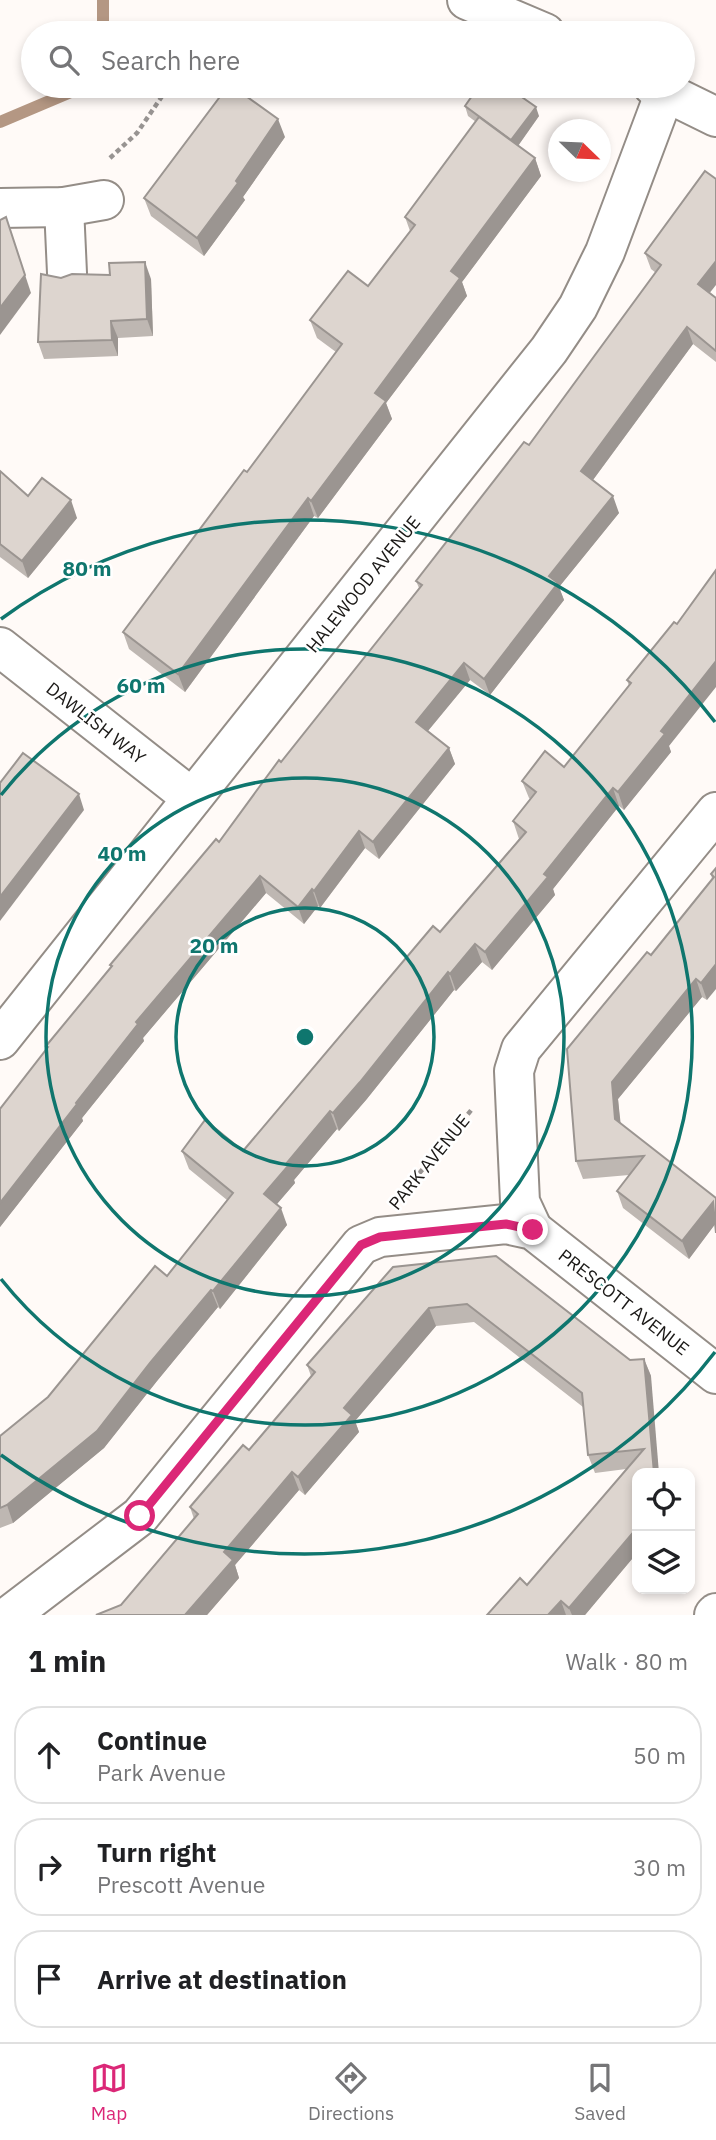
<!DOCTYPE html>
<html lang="en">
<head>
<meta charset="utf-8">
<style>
  body { margin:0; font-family:"IBM Plex Sans",sans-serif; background:#f6f6f6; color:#202124 }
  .controls { position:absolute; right:21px; bottom:21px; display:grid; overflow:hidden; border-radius:14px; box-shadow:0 4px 10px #0003 }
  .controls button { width:63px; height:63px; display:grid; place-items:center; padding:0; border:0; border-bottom:2px solid #e0e0e0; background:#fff; color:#202124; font:35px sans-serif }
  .compass { position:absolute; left:548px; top:119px; width:63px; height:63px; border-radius:50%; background:#fff; box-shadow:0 4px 10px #0003; rotate:113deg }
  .stop { position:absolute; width:21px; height:21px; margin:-16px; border:5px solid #db2777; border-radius:50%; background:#fff }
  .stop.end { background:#db2777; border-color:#fff; box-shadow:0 2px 7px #0008 }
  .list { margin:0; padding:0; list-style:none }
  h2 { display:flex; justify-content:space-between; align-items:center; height:91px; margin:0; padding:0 28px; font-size:30px }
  h2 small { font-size:23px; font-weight:400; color:#757577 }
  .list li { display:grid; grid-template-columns:46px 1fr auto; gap:21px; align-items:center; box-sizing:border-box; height:98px; margin:0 14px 14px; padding:0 14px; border:2px solid #e0e0e0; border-radius:28px }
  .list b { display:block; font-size:26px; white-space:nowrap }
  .list p { margin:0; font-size:23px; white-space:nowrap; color:#757577 }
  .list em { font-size:23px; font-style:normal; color:#757577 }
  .icon { flex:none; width:38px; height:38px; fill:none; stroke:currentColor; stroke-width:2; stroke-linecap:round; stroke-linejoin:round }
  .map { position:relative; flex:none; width:716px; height:1615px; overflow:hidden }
  .search { position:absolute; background:#fff; box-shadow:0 4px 10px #0003; left:21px; right:21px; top:21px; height:77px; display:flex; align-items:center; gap:18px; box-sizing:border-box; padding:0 24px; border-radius:38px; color:#757577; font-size:26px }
  .sheet { height:427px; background:#fff }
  nav { display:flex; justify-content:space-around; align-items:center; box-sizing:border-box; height:98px; border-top:2px solid #e0e0e0; background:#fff; font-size:19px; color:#757577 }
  nav a { display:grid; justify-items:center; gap:4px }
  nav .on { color:#db2777 }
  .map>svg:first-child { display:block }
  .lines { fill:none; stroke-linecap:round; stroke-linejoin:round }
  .stream { stroke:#b49783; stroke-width:12 }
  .minor-casing { stroke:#948d87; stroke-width:42 }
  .path { stroke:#989492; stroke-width:4.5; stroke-dasharray:5 3.5; stroke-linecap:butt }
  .minor { stroke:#fff; stroke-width:38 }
  .wall { fill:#beb7b2 }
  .shaded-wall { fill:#9b9591 }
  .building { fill:#ddd5cf; stroke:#9b9591; stroke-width:2 }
  .route { stroke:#db2777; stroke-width:9 }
  .ring { fill:none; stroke:#0f766e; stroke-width:3.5 }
  .labels { text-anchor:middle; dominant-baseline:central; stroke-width:5; stroke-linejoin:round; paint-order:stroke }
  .street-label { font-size:18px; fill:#1a1816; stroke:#fff }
  .centre { fill:#0f766e; stroke:#fff; stroke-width:3.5 }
  .ring-label { font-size:21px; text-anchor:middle; font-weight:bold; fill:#0f766e; stroke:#fff; stroke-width:5; stroke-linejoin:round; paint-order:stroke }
</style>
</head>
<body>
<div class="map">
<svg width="716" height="1615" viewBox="0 0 716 1615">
  <rect width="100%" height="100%" fill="#fffaf7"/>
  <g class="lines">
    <!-- stream -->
    <g class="stream">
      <path d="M103 0V33"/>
      <path d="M0 122 85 86"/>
    </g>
    <defs>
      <g id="minor">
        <path d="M467 0 545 33"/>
        <path d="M653 86 716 117"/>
        <path d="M64 207 67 273"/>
        <path d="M0 208 64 207 104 200"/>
        <path d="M0 647 192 798"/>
        <path d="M0 1040 549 350 578 307 605 252 665 92"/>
        <path d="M533 1230 520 1202 514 1071 521 1049 716 812"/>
        <path d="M10 1615 140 1516 361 1245 380 1237 506 1224 533 1230 716 1374"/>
        <path d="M714 1615 716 1613"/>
      </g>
    </defs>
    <!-- minor casing -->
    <use href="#minor" class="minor-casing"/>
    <!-- path -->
    <g class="path">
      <path d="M346 86 349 97"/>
      <path d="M110 158 137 133 169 86"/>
      <path d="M403 1193 473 1108"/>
    </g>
    <!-- minor -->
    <use href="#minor" class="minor"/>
  </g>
  <!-- wall -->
  <g class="wall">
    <path d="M465 106 539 116 518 146 535 158 541 176 462 282 467 296 386 403 392 419 318 518 314 516 185 692 129 649 123 632 247 472 336 352 317 338 310 320 368 286 410 231 405 217 476 122 468 116Z"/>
    <path d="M285 137 243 197 245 200 204 256 151 216 144 198Z"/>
    <path d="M645 253 716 298V362L693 344 593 480 619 513 559 587 564 600 490 695 470 680 428 731 449 748 455 764 379 859 365 848 320 908 318 906 304 924 266 893 143 1038 144 1041 82 1118 83 1121 0 1227V1109L47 1049 46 1046 111 967 110 965 219 842 419 588 416 581 529 445 656 273 651 269Z"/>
    <path d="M61 278 151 279 153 336 118 338V356L44 359 38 342Z"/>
    <path d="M0 471 28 496 77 518 28 578 0 557Z"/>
    <path d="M674 622 669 746 671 752 624 810 619 806 553 889 555 895 492 970 482 962 456 991 454 990 366 1100 339 1131 337 1129 294 1180 295 1183 277 1204 287 1225 220 1309 218 1307 157 1381 104 1448 13 1523 0 1528V1436L48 1397 167 1276 227 1200 189 1169 182 1151H243L440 932 519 839 513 821 530 799 529 798 522 781 564 767 629 686 627 680Z"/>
    <path d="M716 868 707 1000 702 997 618 1099 620 1123 715 1224 689 1259 623 1208 617 1191 629 1175 583 1179 576 1161 651 955 712 879 711 874Z"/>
    <path d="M393 1267 630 1360 644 1359 651 1376 637 1553 585 1615H487L527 1585 626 1469 595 1473 588 1455 583 1407 474 1322 436 1326 355 1421 359 1432 305 1495 299 1490 235 1565 239 1578 207 1615H96L121 1605 194 1519 190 1507 249 1450 311 1376 307 1365Z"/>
  </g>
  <!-- shaded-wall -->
  <g class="shaded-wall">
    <path d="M536 107 539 116 515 150 511 140Z"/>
    <path d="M278 119 285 137 243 197 245 200 204 256 197 238Z"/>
    <path d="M535 158 541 176 462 282 467 296 386 403 392 419 318 518 311 501 375 393 451 271Z"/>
    <path d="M6 217 31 293 0 335V308Z"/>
    <path d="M716 261V285L704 300 698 284Z"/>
    <path d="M145 262 151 279 153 336 147 319Z"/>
    <path d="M111 321 118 338V356L112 340Z"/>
    <path d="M687 327 693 344 587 488 581 471Z"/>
    <path d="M613 496 619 513 559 587 564 600 490 695 484 679 549 576Z"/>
    <path d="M308 498 314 516 185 692 178 674Z"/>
    <path d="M71 500 77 518 28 578 22 561Z"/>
    <path d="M716 661V687L669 746 671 752 624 810 618 792 661 731Z"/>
    <path d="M464 663 470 680 422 738 416 722Z"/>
    <path d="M449 748 455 764 379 859 373 842Z"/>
    <path d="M613 788 619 806 553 889 555 895 492 970 485 952 544 874Z"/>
    <path d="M79 794 84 810 0 921V897Z"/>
    <path d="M359 831 365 848 320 908 314 891Z"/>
    <path d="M260 876 266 893 143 1038 144 1041 82 1118 83 1121 0 1227V1203L136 1022Z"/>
    <path d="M312 889 318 906 304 924 298 907Z"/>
    <path d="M475 944 482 962 456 991 450 974Z"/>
    <path d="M716 964V989L707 1000 701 983Z"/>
    <path d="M448 972 454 990 366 1100 339 1131 333 1113Z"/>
    <path d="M696 979 702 997 618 1099 622 1136 615 1119 612 1082Z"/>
    <path d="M330 1111 337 1129 294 1180 295 1183 270 1212 264 1194 286 1164Z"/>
    <path d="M713 1202 716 1223 689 1259 682 1241Z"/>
    <path d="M281 1208 287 1225 220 1309 213 1291Z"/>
    <path d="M211 1290 218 1307 157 1381 104 1448 13 1523 7 1505 150 1363Z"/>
    <path d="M429 1308 436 1326 355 1421 359 1432 305 1495 298 1477 344 1408Z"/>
    <path d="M644 1359 651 1376 659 1473H654Z"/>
    <path d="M292 1472 299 1490 235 1565 239 1578 207 1615H185L224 1552Z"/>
    <path d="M637 1528V1553L585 1615H572L569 1608Z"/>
    <path d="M561 1601 566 1615H548Z"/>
  </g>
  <!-- building -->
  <g class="building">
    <path d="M228 86H232L278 119 236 181 238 183 197 238 144 198Z"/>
    <path d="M479 86H506L536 107 511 140 465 106Z"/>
    <path d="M479 117 535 158 451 271 460 278 375 393 386 401 311 501 308 498 178 674 123 632 244 470 247 472 342 344 310 320 348 271 368 286 415 225 405 217Z"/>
    <path d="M705 171 716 179V261L698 284 716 298V351L687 327 581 471 613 496 549 576 558 583 484 679 464 663 416 722 449 748 373 842 359 831 314 891 312 889 298 907 260 876 136 1022 138 1024 76 1103 77 1104 0 1203V1109L48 1047 46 1046 112 966 110 965 216 839 219 842 279 760 281 762 422 585 416 581 524 442 529 445 661 265 645 253Z"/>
    <path d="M6 217 25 275 0 308V220Z"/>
    <path d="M145 262 147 319 111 321 112 340 38 342 41 274 61 278 72 274 110 275 109 263Z"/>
    <path d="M0 471 28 496 42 478 71 500 22 561 0 544Z"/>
    <path d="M716 570V661L661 731 665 734 618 792 613 788 544 874 548 877 485 952 475 944 450 974 448 972 360 1082 333 1113 330 1111 286 1164 288 1166 264 1194 281 1208 213 1291 211 1290 150 1363 97 1431 7 1505 0 1508V1436L48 1397 155 1266 167 1276 233 1193 182 1151 205 1120 243 1151 433 926 440 932 526 832 513 821 536 792 522 781 545 751 564 767 631 683 627 680 674 622 677 624Z"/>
    <path d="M23 753 79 794 0 897V783Z"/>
    <path d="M716 868V964L701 983 696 979 612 1082 615 1119 716 1198V1233L713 1202 682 1241 617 1191 644 1156 576 1161 567 1049 647 952 651 955 714 877 711 874Z"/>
    <path d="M496 1256 630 1360 644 1359 654 1473H637V1528L569 1608 561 1601 548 1615H487L520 1578 527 1585 644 1449 588 1455 582 1393 467 1304 429 1308 344 1408 352 1415 298 1477 292 1472 224 1552 233 1560 185 1615H96L121 1605 198 1514 190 1507 243 1445 249 1450 283 1410 315 1372 307 1365 393 1267Z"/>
  </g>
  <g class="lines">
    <!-- route -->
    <path class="route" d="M140 1516 361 1245 380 1237 506 1224 533 1230"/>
  </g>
  <!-- distance rings -->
  <g class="ring">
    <circle cx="305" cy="1037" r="129"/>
    <circle cx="305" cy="1037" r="259"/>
    <path d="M1 795A388 388 0 1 1 1 1279"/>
    <path d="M715 1352A517 517 0 0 1 1 1455M1 619A517 517 0 0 1 715 722"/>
  </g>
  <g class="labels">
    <!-- street labels -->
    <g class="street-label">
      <text transform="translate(363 584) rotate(-51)">HALEWOOD AVENUE</text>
      <text transform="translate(96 723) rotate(38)">DAWLISH WAY</text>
      <text transform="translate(429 1162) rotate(-51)">PARK AVENUE</text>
      <text transform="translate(624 1302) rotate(38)">PRESCOTT AVENUE</text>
    </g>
  </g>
  <circle cx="305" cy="1037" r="10" class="centre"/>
  <g class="ring-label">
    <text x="87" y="576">80 m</text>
    <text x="141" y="693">60 m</text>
    <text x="122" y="861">40 m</text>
    <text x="214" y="953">20 m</text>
  </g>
</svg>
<div class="controls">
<button><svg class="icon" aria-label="locate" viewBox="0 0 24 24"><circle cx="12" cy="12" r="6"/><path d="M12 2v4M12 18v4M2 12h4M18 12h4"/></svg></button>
<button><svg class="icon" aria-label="layers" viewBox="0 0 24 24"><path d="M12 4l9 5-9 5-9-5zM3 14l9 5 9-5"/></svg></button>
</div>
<svg class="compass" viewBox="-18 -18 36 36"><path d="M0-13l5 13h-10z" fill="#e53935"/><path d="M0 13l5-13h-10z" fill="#757577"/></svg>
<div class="stop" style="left:140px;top:1516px"></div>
<div class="stop end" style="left:533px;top:1230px"></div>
<div class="search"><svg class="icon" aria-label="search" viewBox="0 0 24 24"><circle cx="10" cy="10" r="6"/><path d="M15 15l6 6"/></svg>Search here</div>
</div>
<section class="sheet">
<h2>1 min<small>Walk · 80 m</small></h2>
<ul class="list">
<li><svg class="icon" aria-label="ahead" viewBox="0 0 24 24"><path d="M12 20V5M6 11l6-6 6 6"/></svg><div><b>Continue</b><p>Park Avenue</p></div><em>50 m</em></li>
<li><svg class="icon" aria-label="right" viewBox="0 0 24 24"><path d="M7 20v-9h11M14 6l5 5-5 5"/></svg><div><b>Turn right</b><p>Prescott Avenue</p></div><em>30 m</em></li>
<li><svg class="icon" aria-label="arrive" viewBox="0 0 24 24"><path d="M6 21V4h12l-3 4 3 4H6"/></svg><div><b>Arrive at destination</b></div></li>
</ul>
</section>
<nav>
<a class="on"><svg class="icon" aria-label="map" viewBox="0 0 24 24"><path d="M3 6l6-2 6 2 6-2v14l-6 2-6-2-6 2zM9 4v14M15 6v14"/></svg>Map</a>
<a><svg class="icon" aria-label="directions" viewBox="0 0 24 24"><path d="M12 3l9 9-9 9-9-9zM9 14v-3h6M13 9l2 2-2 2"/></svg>Directions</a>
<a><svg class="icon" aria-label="saved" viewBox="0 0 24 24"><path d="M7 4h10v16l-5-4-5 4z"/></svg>Saved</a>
</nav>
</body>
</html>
